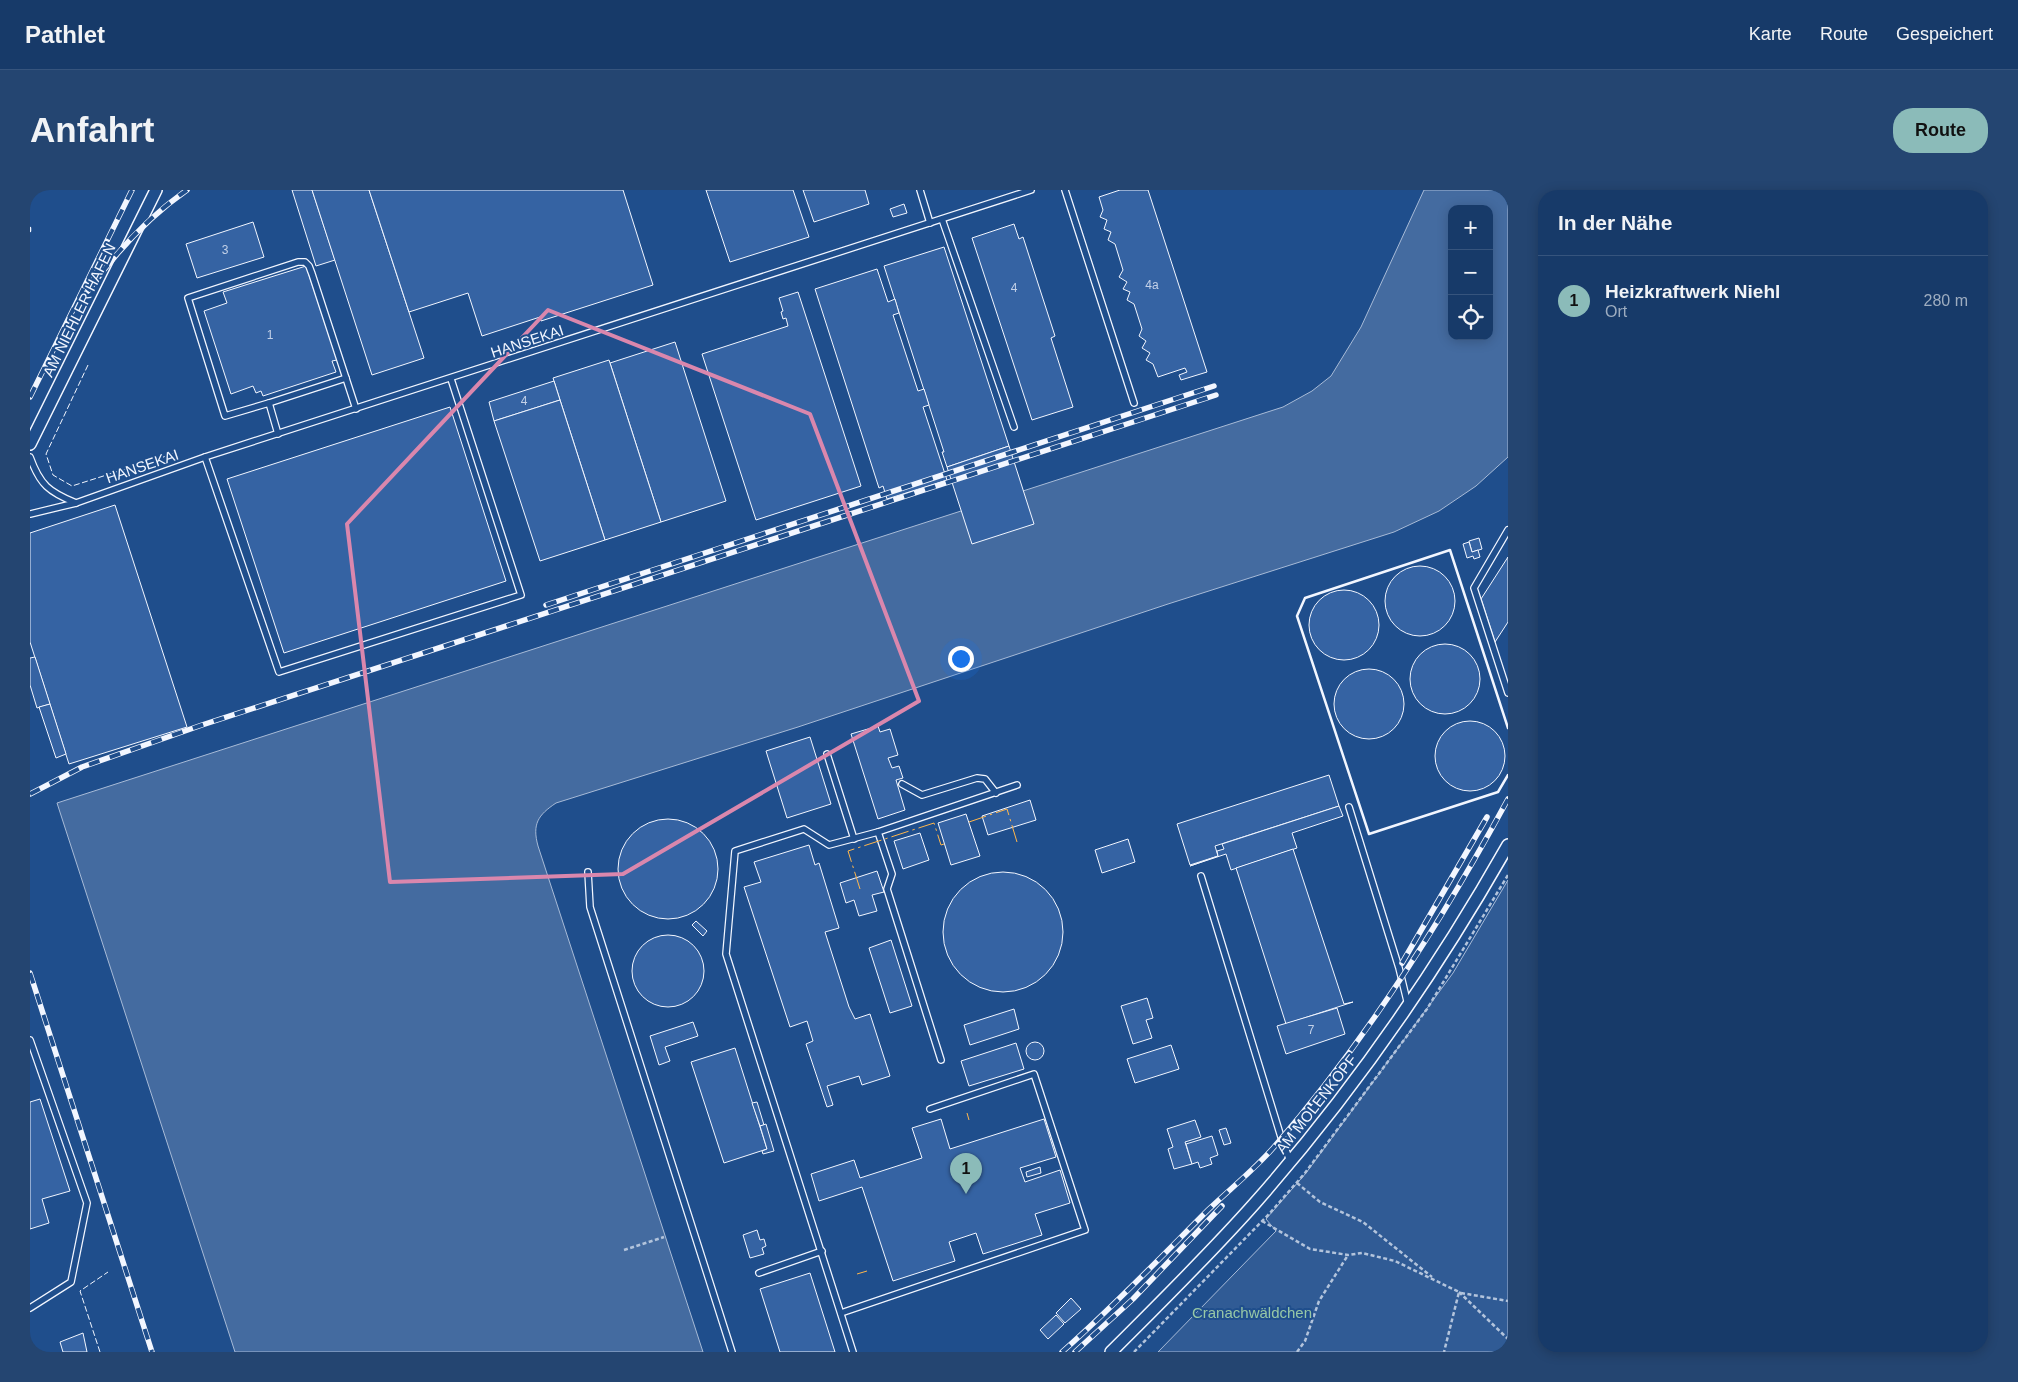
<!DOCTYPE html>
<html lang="de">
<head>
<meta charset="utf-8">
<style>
  body { margin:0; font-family:Arial,sans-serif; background:#244571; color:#f1f3f6 }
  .controls { position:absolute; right:15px; top:15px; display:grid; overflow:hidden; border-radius:10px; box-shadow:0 2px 12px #0003 }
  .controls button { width:45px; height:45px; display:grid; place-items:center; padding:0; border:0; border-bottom:1px solid #36547d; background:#173a69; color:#f1f3f6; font:25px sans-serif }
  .you { position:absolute; left:930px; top:468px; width:18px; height:18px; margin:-12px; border:4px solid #fff; border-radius:50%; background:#1a73e8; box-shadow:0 0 0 8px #1a73e833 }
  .badge { display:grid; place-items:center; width:32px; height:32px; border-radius:50%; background:#8bbbb9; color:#111; font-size:16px; font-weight:700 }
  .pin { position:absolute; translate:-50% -41px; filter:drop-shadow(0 1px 2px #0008) }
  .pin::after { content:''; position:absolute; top:26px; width:18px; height:15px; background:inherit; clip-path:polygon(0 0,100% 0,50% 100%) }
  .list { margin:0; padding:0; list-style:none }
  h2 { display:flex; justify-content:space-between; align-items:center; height:65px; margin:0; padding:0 20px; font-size:21px }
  h2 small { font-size:16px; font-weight:400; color:#9eadc0 }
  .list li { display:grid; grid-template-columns:32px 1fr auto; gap:15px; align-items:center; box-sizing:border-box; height:90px; padding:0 20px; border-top:1px solid #36547d }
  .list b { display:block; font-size:19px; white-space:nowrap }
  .list p { margin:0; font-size:16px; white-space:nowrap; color:#9eadc0 }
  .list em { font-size:16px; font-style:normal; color:#9eadc0 }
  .icon { flex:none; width:28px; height:28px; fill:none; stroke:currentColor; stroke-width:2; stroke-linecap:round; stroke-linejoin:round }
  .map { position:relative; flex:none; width:1478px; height:1162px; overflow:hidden; border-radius:20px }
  header { display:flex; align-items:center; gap:30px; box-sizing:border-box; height:70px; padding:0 25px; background:#173a69; border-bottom:1px solid #36547d }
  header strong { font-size:24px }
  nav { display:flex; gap:28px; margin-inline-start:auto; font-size:18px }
  .intro { display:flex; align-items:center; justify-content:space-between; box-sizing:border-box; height:120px; padding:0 30px }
  h1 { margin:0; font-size:35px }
  .button { padding:12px 22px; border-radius:20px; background:#8bbbb9; color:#111; font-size:18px; font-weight:700 }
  main { display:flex; gap:30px; padding:0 30px }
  aside { flex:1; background:#173a69; border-radius:20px; box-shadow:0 2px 12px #0003 }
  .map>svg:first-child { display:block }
  .built { fill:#305b95; stroke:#a8bbd7 }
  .water { fill:#446ba0; stroke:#a8bbd7; fill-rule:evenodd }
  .building { fill:#3563a3; stroke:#f2f6ff }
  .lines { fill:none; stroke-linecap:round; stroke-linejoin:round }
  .service-casing { stroke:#f2f6ff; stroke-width:8 }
  .minor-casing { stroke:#f2f6ff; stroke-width:14 }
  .path { stroke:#b3c4dc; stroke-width:2.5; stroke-dasharray:4 2.5; stroke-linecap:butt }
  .service { stroke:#1f4e8c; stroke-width:5.5 }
  .minor { stroke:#1f4e8c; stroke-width:11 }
  .rail-casing { stroke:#f2f6ff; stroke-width:5.5 }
  .rail { stroke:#1f4e8c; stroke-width:4; stroke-dasharray:11; stroke-linecap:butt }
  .fence { stroke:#f2f6ff; stroke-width:1; stroke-dasharray:6 2.5; stroke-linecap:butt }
  .wall { stroke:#f2f6ff; stroke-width:2.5 }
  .power { stroke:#ffb74d; stroke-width:1; stroke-dasharray:18 4 2.5 4; stroke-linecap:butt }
  .marked { fill:none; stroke:#da87ad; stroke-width:4; stroke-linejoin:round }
  .labels { text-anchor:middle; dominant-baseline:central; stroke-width:4; stroke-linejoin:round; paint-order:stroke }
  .number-label { font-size:12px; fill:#c3d1e8 }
  .street-label { font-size:15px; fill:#f2f6ff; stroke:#1f4e8c }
  .park-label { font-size:15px; fill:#97c8a6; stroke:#1f4e8c }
</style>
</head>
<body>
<header>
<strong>Pathlet</strong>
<nav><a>Karte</a><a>Route</a><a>Gespeichert</a></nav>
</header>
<div class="intro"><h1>Anfahrt</h1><a class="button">Route</a></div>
<main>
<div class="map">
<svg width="1478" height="1162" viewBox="0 0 1478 1162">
  <rect width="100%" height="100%" fill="#1f4e8c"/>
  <!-- built -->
  <path class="built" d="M1478 690V1162H1128L1246 1041 1236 1029 1276 983 1423 783Z"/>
  <!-- water -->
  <path class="water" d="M1394 0H1478V267L1446 296 1409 321 1364 342 1138 414 768 537 526 613C508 625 502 634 508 656L673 1162H205L27 613 1253 217 1282 201 1301 186 1331 137ZM1422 19H1459V146H1422Z"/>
  <!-- building -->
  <g class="building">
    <path d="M262 0H282L305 70 286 76Z"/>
    <path d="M282 0H339L394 168 342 185Z"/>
    <path d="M339 0H593L623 95 511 131 510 127 452 146 438 103 379 122Z"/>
    <path d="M676 0H763L779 47 700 72Z"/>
    <path d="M773 0H835L839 14 784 32Z"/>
    <path d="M1090 0H1118L1177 182 1151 190 1149 185 1157 182 1155 178 1128 187 1123 174 1116 170 1120 163 1112 158 1116 151 1109 146 1112 139 1104 114 1097 110 1100 102 1093 99 1097 92 1089 87 1093 80 1085 54 1078 50 1081 42 1074 39 1077 30 1070 27 1073 20 1069 7Z"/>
    <path d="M874 14 877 23 863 27 860 19Z"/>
    <path d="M223 32 234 67 167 88 156 54Z"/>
    <path d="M984 34 989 49 993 47 1025 146 1021 148 1043 217 1002 230 942 48Z"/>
    <path d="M914 57 979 256 917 277 912 262H914L854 76Z"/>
    <path d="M276 76 307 170 302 171 306 182 233 206 231 201 226 203 223 196 201 204 174 121 197 113 193 102Z"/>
    <path d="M847 79 858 112 865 109 869 123 863 125 888 201 894 199 899 215 893 217 917 290 857 309 853 296 849 298 785 99Z"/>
    <path d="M768 102 831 296 726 330 672 164 758 136 756 128 753 129 751 122 753 121 749 108Z"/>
    <path d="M645 152 696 311 631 332 580 173Z"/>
    <path d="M579 170 631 332 575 350 523 188Z"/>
    <path d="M524 191 530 210 464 231 459 212Z"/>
    <path d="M530 210 575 350 510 371 464 231Z"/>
    <path d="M420 217 476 391 254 463 197 289Z"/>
    <path d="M979 256 1004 334 942 354 917 277Z"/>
    <path d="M85 315 157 537 39 574 0 452V343Z"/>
    <path d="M1449 348 1452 359 1442 362 1439 351Z"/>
    <path d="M1439 352 1442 362 1448 360 1450 367 1444 369 1443 366 1437 368 1433 354Z"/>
    <path d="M1478 367V432L1465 452 1451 409Z"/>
    <circle cx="1390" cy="411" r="35"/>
    <circle cx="1314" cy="435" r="35"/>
    <circle cx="1415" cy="489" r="35"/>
    <path d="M5 467 20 514 7 518 0 495V468Z"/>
    <circle cx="1339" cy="514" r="35"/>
    <path d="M20 514 36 564 26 568 9 517Z"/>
    <circle cx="1440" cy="566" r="35"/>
    <path d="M848 536 850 542 860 539 868 565 858 568 862 578 869 576 873 588 866 590 875 620 848 629 821 544Z"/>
    <path d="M780 547 801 614 757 628 736 561Z"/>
    <path d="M1299 585 1309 616 1185 656 1188 666 1160 675 1147 634Z"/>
    <path d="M1000 610 1006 630 958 645 952 626Z"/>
    <path d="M1309 616 1313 626 1262 643 1267 658 1201 680 1196 664 1160 676 1188 666 1187 661 1194 659 1192 654Z"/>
    <path d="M936 624 950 666 921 675 908 633Z"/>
    <circle cx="638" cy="679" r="50"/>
    <path d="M890 643 899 670 873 679 864 651Z"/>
    <path d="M1098 649 1105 672 1072 683 1065 660Z"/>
    <path d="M779 655 785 675 789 673 809 738 795 742 819 817 825 829 840 824 860 886 832 895 829 886 797 896 803 915 797 917 776 854 783 851 777 831 760 837 714 697 731 692 724 672Z"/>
    <path d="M1263 659 1314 814 1323 812 1256 834 1206 678Z"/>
    <path d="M847 681 854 702 842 705 847 721 829 726 824 710 816 713 810 693Z"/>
    <circle cx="973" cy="742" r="60"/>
    <path d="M666 731 677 741 673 746 662 735Z"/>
    <circle cx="638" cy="781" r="36"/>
    <path d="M861 750 882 816 860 823 839 758Z"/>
    <path d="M1117 808 1123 828 1116 830 1122 848 1103 854 1091 816Z"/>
    <path d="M1307 818 1315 844 1256 864 1247 836Z"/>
    <path d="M984 819 989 839 940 855 934 835Z"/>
    <path d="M663 832 668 846 635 857 640 871 629 875 620 846Z"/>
    <circle cx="1005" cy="861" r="9"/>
    <path d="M986 853 994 879 939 896 931 871Z"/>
    <path d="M1141 855 1149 879 1105 893 1097 869Z"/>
    <path d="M705 858 737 959 694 973 661 872Z"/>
    <path d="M10 909 40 1001 12 1009 19 1033 0 1039V912Z"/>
    <path d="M727 912 734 935 730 936 722 913Z"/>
    <path d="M911 929 920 959 1014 929 1026 967 990 978 995 992 1030 980 1040 1013 1005 1024 1012 1045 953 1064 946 1043 919 1052 925 1071 863 1091 832 997 789 1011 781 984 824 970 830 988 892 968 882 938Z"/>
    <path d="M1165 930 1171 947 1155 952 1162 974 1144 979 1138 959 1143 957 1137 939Z"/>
    <path d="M736 934 744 961 733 964 732 961 737 959 730 936Z"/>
    <path d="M1196 938 1201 953 1194 955 1189 940Z"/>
    <path d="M1182 946 1188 965 1180 968 1182 974 1170 978 1168 972 1162 974 1156 954Z"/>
    <path d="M1010 977 1011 983 997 987 996 982Z"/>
    <path d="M727 1040 730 1050 734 1049 736 1056 732 1058 734 1064 720 1068 713 1045Z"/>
    <path d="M780 1083 805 1162H750L730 1099Z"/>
    <path d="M1041 1108 1051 1119 1035 1133 1026 1123Z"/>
    <path d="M1026 1125 1034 1134 1018 1149 1010 1140Z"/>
    <path d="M53 1143 57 1162H33L30 1152Z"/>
  </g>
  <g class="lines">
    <defs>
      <g id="service">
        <path d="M890 0 900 33"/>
        <path d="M1035 0 1104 213"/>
        <path d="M912 29 984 237"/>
        <path d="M239 213 316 188"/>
        <path d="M248 244 239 213 195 226 158 108 268 72H275L279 76 282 84 326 219"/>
        <path d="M0 267C10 295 19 302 46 313"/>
        <path d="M175 267 249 482 491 405 421 189"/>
        <path d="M0 324 46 313 175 267 1001 0"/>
        <path d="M1478 340 1444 398 1478 503"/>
        <path d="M797 564 824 649"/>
        <path d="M872 594 892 605 947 588 955 589 966 603"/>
        <path d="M1319 617 1369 778 1378 815"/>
        <path d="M848 642 987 595"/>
        <path d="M558 682 560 717 702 1162"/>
        <path d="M1171 686 1251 947 1260 971"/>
        <path d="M0 850 57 1013 41 1092 0 1118"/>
        <path d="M729 1083 792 1061"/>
        <path d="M811 1123 1055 1040 1004 884 900 919"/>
        <path d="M823 1162 696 764 705 661 774 639 799 655 848 642 862 684 857 699 911 870"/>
      </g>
      <g id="minor">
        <path d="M0 254 126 0"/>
        <path d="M1081 1162C1130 1113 1179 1065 1225 1013 1322 903 1406 782 1478 655"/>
      </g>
    </defs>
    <!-- service casing -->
    <use href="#service" class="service-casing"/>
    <!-- minor casing -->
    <use href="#minor" class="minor-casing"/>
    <!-- path -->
    <g class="path">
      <path d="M1267 993 1290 1012 1333 1032 1402 1087"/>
      <path d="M1232 1031 1280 1059 1318 1065 1332 1063 1365 1071 1429 1102 1414 1162"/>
      <path d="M594 1060 634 1047"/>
      <path d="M1429 1102 1478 1149"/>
      <path d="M1431 1103 1478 1111"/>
      <path d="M1104 1162 1240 1023 1275 983 1397 819 1478 685"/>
      <path d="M1267 1162 1275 1151 1289 1111 1318 1065"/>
    </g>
    <!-- service -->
    <use href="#service" class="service"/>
    <!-- minor -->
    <use href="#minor" class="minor"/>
    <defs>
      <g id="rail">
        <path d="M58 101C86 62 117 28 157 0"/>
        <path d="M0 207 102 0"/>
        <path d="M516 415 1184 196"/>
        <path d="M0 604 52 577 172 535 1186 205"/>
        <path d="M1372 773 1457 627"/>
        <path d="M0 783 122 1162"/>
        <path d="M1032 1162C1083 1117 1130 1068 1178 1020 1200 999 1224 980 1244 957 1335 852 1412 731 1478 609"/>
        <path d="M1045 1162 1103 1109 1192 1016"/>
      </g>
    </defs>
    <!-- rail casing -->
    <use href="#rail" class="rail-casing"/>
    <!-- rail -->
    <use href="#rail" class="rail"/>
    <!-- fence -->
    <g class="fence">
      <path d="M58 175 16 264 23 285 42 296 149 262"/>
      <path d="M70 1162 50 1101 78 1082"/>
    </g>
    <!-- wall -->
    <g class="wall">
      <path d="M0 38V41"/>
      <path d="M1478 538 1420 360 1275 408 1267 426 1339 644 1468 602 1478 585"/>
    </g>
    <!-- power -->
    <g class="power">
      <path d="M939 632 977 619 987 652"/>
      <path d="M830 699 818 661 904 633 911 655 914 654"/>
      <path d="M937 923 939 930"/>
      <path d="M827 1084 837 1081"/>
    </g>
  </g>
  <!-- marked area -->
  <path class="marked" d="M518 120 780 224 889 511 593 684 360 692 317 334Z"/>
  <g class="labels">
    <!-- number labels -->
    <g class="number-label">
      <text x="195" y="60">3</text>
      <text x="1122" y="95">4a</text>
      <text x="984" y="98">4</text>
      <text x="240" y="145">1</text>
      <text x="494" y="211">4</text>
      <text x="1281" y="840">7</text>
    </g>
    <!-- street labels -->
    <g class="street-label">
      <text transform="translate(49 120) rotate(-64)">AM NIEHLER HAFEN</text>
      <text transform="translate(497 151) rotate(-18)">HANSEKAI</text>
      <text transform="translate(112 276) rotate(-19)">HANSEKAI</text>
      <text transform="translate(1286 914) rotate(-52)">AM MOLENKOPF</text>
    </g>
    <!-- park labels -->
    <g class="park-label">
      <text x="1222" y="1122">Cranachwäldchen</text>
    </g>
  </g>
</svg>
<div class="controls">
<button>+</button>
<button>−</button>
<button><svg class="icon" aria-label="locate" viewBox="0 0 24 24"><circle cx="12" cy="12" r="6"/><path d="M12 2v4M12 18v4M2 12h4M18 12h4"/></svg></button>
</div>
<div class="you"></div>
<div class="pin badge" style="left:936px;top:1004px">1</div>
</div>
<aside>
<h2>In der Nähe<small></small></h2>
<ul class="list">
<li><span class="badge">1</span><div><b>Heizkraftwerk Niehl</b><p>Ort</p></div><em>280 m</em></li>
</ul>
</aside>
</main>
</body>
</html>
